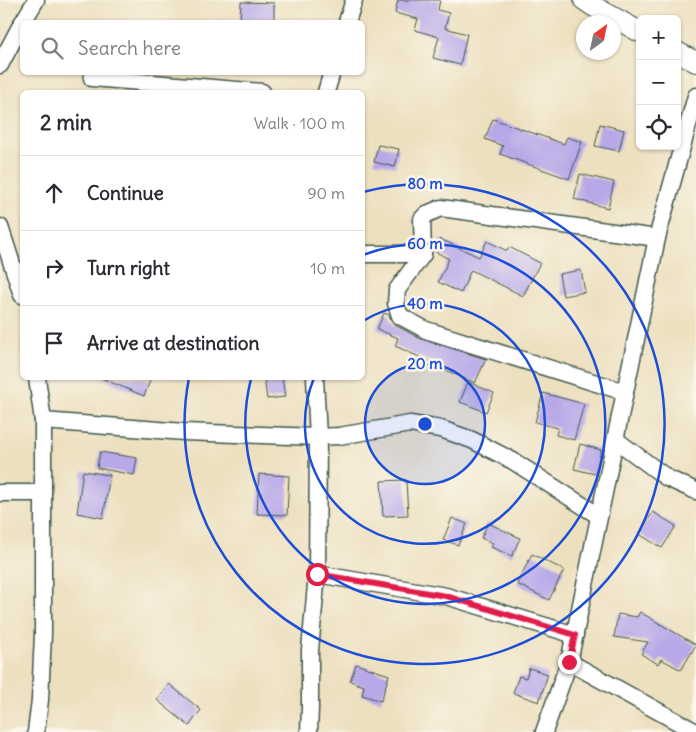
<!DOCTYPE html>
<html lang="en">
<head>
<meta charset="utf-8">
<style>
  body { margin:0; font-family:Delius,sans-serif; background:#f7f7f7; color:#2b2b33 }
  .controls { position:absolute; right:15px; top:15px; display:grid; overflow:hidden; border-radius:8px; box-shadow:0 1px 4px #0004 }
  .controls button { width:45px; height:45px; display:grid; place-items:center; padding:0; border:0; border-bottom:1px solid #e1e1e2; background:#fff; color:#2b2b33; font:25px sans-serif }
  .compass { position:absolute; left:576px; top:15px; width:45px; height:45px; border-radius:50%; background:#fff; box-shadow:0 1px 4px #0004; rotate:33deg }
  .stop { position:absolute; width:15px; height:15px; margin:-11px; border:4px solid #e11d48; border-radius:50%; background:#fff }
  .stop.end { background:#e11d48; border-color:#fff; box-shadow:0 1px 5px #0008 }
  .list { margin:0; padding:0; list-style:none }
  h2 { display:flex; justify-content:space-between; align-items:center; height:65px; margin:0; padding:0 20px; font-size:21px }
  h2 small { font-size:16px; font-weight:400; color:#7c7c81 }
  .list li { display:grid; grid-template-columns:32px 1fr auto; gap:15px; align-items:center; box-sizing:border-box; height:75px; padding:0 20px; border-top:1px solid #e1e1e2 }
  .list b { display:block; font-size:19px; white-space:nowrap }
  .list em { font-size:16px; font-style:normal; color:#7c7c81 }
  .icon { flex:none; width:28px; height:28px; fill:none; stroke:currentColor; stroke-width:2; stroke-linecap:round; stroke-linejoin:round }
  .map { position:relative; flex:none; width:696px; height:732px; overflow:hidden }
  .search { position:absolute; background:#fff; box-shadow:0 1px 4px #0004; left:20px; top:20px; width:345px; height:55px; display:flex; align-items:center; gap:12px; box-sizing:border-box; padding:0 18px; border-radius:8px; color:#7c7c81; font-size:19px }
  .panel { position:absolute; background:#fff; box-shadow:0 1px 4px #0004; left:20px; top:90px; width:345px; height:290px; border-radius:8px }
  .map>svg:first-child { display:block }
  .building { fill:#b8a8e8 }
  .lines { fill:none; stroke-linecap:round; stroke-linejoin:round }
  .minor-casing { stroke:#3e5549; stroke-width:19 }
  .tertiary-casing { stroke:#3e5549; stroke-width:22 }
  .minor { stroke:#fff; stroke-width:16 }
  .tertiary { stroke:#fff; stroke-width:20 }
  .route { stroke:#e11d48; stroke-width:6 }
  .ring { fill:none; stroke:#1d4ed8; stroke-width:2.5 }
  .centre { fill:#1d4ed8; stroke:#fbf7ec; stroke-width:2.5 }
  .ring-label { font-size:15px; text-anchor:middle; font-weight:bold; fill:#1d4ed8; stroke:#fbf7ec; stroke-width:5; stroke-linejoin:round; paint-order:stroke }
</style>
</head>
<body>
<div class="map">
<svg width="696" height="732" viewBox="0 0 696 732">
  <rect width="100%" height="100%" fill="#fbf7ec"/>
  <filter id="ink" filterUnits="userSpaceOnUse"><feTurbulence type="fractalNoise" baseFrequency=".02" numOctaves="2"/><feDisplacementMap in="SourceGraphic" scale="10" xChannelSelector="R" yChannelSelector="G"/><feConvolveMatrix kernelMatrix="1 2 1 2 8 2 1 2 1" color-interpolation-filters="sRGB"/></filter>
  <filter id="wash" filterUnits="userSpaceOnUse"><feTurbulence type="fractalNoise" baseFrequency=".0096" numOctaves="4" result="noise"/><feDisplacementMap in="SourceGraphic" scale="20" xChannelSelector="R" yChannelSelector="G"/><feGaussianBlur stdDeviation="1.12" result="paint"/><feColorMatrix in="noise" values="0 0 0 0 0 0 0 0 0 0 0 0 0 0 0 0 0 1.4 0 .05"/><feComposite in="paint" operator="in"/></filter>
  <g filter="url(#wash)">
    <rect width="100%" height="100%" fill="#ede0bf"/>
    <g id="blocks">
      <!-- building -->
      <g class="building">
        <path d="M398 0H440L438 10 449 13 445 28 467 34 460 65 433 58 439 37 415 30 418 19 395 13Z"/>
        <path d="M241 2 274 3V22H240Z"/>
        <path d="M493 119 564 144 567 137 582 142 569 179 500 154 503 146 485 139Z"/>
        <path d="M600 124 624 130 619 151 595 146Z"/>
        <path d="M378 145 399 149 395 167 374 162Z"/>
        <path d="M580 174 614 182 608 208 574 199Z"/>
        <path d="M440 239 479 257 487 241 507 251 509 247 540 263 523 296 471 270 461 293 438 282 449 259 434 251Z"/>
        <path d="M581 270 585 292 563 296 559 274Z"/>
        <path d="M384 313 389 315 391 320 395 325 421 339 486 359 475 383 432 364 433 363 395 346 398 338 377 329Z"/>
        <path d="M101 378H142L150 381 144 396Z"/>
        <path d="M264 378H282L285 397 267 399Z"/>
        <path d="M468 382 494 393 486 412 460 402Z"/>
        <path d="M543 393 584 404 574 440 556 435 558 428 535 422Z"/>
        <path d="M580 444 601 450 595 474 574 469Z"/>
        <path d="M100 452 137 458 134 475 97 468Z"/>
        <path d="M83 471 110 475 103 518 77 513Z"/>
        <path d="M259 474 289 476 287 515 257 514Z"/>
        <path d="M406 480 408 515 383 516 381 481Z"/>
        <path d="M653 512 676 526 662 548 639 534Z"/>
        <path d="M452 518 467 524 458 545 443 540Z"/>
        <path d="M488 523 520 538 512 556 491 547 493 543 481 538Z"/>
        <path d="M532 554 564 570 549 600 517 584Z"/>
        <path d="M640 612 696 645 681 670 661 659 658 664 641 654 648 642 614 637 618 614 637 617Z"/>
        <path d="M356 664 389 675 381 701 362 695 364 686 350 681Z"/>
        <path d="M529 668 548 674 539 702 513 693 519 676 526 678Z"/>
        <path d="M169 684 201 710 189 726 157 700Z"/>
      </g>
    </g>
  </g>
  <g filter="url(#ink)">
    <use href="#blocks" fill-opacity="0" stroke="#3e5549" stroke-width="1"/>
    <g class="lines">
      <defs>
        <g id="minor">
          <path d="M23 22 36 0"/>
          <path d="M347 22 354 0"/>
          <path d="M0 65 22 23"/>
          <path d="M92 78 262 92"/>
          <path d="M326 92 332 72"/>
          <path d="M0 227 22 295"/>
          <path d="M362 254H423"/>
          <path d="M315 378 318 437 317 574"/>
          <path d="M625 392 426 330 400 316 396 303 397 290 423 254 422 219 427 214 441 208 657 238"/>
          <path d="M43 421 184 432 318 437 339 436 410 424 441 429 472 440 513 461 599 516"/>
          <path d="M616 440 667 478 696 491"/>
          <path d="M0 493H43"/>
          <path d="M569 662 696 732"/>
          <path d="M36 732 40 700 43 634V421L37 378"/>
          <path d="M309 732 310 708V650L317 574 446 596 575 635"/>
          <path d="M544 732 569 662 657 238 696 96"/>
        </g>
        <g id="tertiary">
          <path d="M584 0 593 6 640 32"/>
          <path d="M677 52 696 62"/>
        </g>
      </defs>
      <!-- minor casing -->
      <use href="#minor" class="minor-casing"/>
      <!-- tertiary casing -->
      <use href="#tertiary" class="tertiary-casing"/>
      <!-- minor -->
      <use href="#minor" class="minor"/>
      <!-- tertiary -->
      <use href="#tertiary" class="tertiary"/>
    </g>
  </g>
  <g class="lines" filter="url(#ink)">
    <!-- route -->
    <path class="route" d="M317 574 446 596 575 635 569 662"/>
  </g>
  <!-- distance rings -->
  <circle cx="425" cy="424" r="60" fill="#1d4ed8" fill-opacity=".12"/>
  <g class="ring">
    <circle cx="425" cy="424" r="60"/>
    <path d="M363 321A120 120 0 1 1 314 378"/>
    <path d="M363 255A180 180 0 1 1 251 379"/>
    <path d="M363 192A240 240 0 1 1 189 378"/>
  </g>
  <circle cx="425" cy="424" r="8" class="centre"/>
  <g class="ring-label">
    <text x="425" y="189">80 m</text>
    <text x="425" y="249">60 m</text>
    <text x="425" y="309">40 m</text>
    <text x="425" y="369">20 m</text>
  </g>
</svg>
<div class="controls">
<button>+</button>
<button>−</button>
<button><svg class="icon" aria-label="locate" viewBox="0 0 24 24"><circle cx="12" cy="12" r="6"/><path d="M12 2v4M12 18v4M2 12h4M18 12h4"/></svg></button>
</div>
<svg class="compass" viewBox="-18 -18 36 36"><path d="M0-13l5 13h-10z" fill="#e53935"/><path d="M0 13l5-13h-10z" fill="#7c7c81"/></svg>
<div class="stop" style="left:317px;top:574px"></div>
<div class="stop end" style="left:569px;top:662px"></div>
<div class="search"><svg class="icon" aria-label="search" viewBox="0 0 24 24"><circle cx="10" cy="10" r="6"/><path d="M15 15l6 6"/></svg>Search here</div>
<section class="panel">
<h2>2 min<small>Walk · 100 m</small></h2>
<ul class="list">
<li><svg class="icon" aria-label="ahead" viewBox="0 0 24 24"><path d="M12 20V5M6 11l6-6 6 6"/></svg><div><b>Continue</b></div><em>90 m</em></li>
<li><svg class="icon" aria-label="right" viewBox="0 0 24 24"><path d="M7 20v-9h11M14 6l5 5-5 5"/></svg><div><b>Turn right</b></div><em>10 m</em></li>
<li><svg class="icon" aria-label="arrive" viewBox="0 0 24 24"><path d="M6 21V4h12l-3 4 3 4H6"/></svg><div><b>Arrive at destination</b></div></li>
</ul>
</section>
</div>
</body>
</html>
